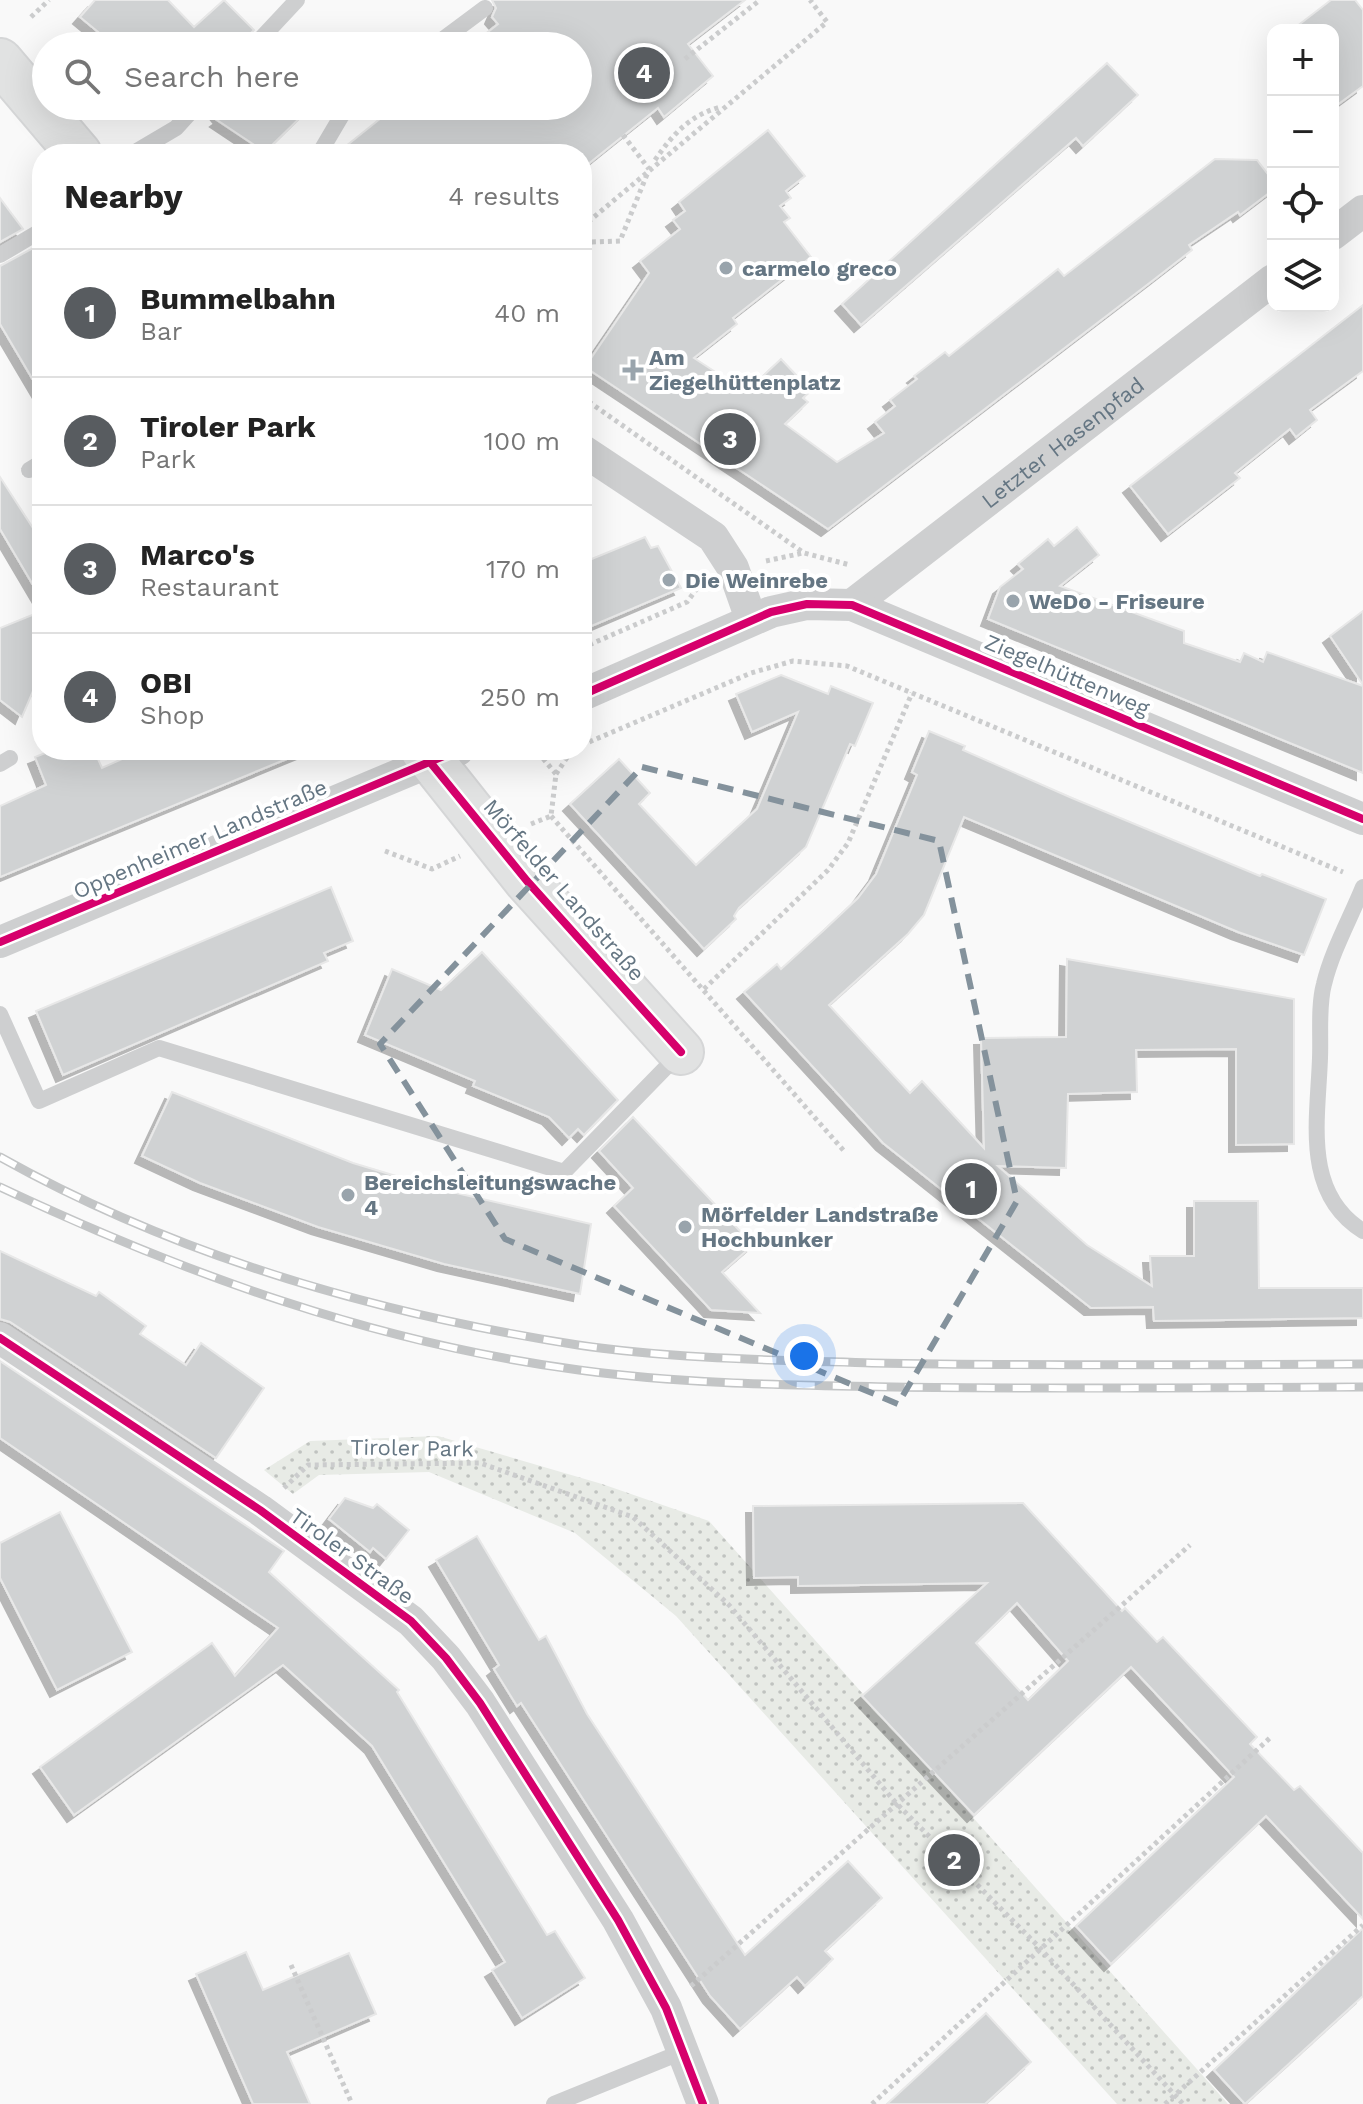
<!DOCTYPE html>
<html lang="en">
<head>
<meta charset="utf-8">
<style>
  body { margin:0; font-family:"Work Sans",sans-serif; background:#f2f2f2; color:#222 }
  .controls { position:absolute; right:24px; top:24px; display:grid; overflow:hidden; border-radius:16px; box-shadow:0 8px 32px #0002 }
  .controls button { width:72px; height:72px; display:grid; place-items:center; padding:0; border:0; border-bottom:2px solid #e0e0e0; background:#fff; color:#222; font:40px sans-serif }
  .you { position:absolute; left:804px; top:1356px; width:28px; height:28px; margin:-20px; border:6px solid #fff; border-radius:50%; background:#1a73e8; box-shadow:0 0 0 12px #1a73e833 }
  .badge { display:grid; place-items:center; width:52px; height:52px; border-radius:50%; background:#585c60; color:#fff; font-size:26px; font-weight:700 }
  .pin { position:absolute; translate:-50% -50%; border:4px solid #fff; box-shadow:0 2px 8px #0006 }
  .list { margin:0; padding:0; list-style:none }
  h2 { display:flex; justify-content:space-between; align-items:center; height:104px; margin:0; padding:0 32px; font-size:34px }
  h2 small { font-size:26px; font-weight:400; color:#767676 }
  .list li { display:grid; grid-template-columns:52px 1fr auto; gap:24px; align-items:center; box-sizing:border-box; height:128px; padding:0 32px; border-top:2px solid #e0e0e0 }
  .list b { display:block; font-size:30px; white-space:nowrap }
  .list p { margin:0; font-size:26px; white-space:nowrap; color:#767676 }
  .list em { font-size:26px; font-style:normal; color:#767676 }
  .icon { flex:none; width:44px; height:44px; fill:none; stroke:currentColor; stroke-width:2; stroke-linecap:round; stroke-linejoin:round }
  .map { position:relative; flex:none; width:1363px; height:2104px; overflow:hidden }
  .search { position:absolute; background:#fff; box-shadow:0 8px 32px #0002; left:32px; top:32px; width:560px; height:88px; display:flex; align-items:center; gap:20px; box-sizing:border-box; padding:0 28px; border-radius:44px; color:#767676; font-size:30px }
  .panel { position:absolute; background:#fff; box-shadow:0 8px 32px #0002; left:32px; top:144px; width:560px; height:616px; border-radius:32px }
  .map>svg:first-child { display:block }
  .park { fill:url(#park-dots) }
  .building { fill:#d0d2d3; stroke:#e8e8e8; stroke-width:2; fill-rule:evenodd; filter:url(#shadow) }
  .lines { fill:none; stroke-linecap:round; stroke-linejoin:round }
  .secondary-casing { stroke:#d5d6d7; stroke-width:48 }
  .path { stroke:#cbcccd; stroke-width:5; stroke-dasharray:4 4; stroke-linecap:butt }
  .lane { stroke:#cecfd0; stroke-width:16 }
  .street { stroke:#cecfd0; stroke-width:32 }
  .secondary { stroke:#e1e2e2; stroke-width:44 }
  .rail-casing { stroke:#c3c5c6; stroke-width:9 }
  .rail { stroke:#fff; stroke-width:6; stroke-dasharray:18; stroke-linecap:butt }
  .cycleway-casing { stroke:#fff; stroke-width:13 }
  .cycleway { stroke:#d6006c; stroke-width:8 }
  .marked { fill:none; stroke:#84929c; stroke-width:6; stroke-dasharray:16 10; stroke-linejoin:round }
  .poi-dot { fill:#99a4ac; stroke:#fff; stroke-width:3 }
  .labels { text-anchor:middle; dominant-baseline:central; stroke-width:8; stroke-linejoin:round; paint-order:stroke }
  .poi-label { font-size:22px; font-weight:bold; fill:#657683; stroke:#fff; text-anchor:start }
  .street-label { font-size:22px; fill:#657683; stroke:#fff }
</style>
</head>
<body>
<div class="map">
<svg width="1363" height="2104" viewBox="0 0 1363 2104">
  <defs>
    <pattern id="park-dots" width="8" height="8" patternUnits="userSpaceOnUse" patternTransform="scale(2)"><rect width="8" height="8" fill="#e8ebe6"/><path d="M2 2h.1M6 6h.1" fill="none" stroke="#c0c3c0" stroke-width="1.8" stroke-linecap="round"/></pattern>
    <filter id="shadow"><feDropShadow dx="-7" dy="7" stdDeviation="0" flood-color="#0004"/></filter>
  </defs>
  <rect width="100%" height="100%" fill="#f9f9f9"/>
  <!-- park -->
  <path class="park" d="M438 1436 602 1484 709 1521 1228 2104H1117L676 1616 575 1533 429 1472 319 1475 293 1494 264 1470 310 1441Z"/>
  <!-- building -->
  <g class="building">
    <path d="M95 0H168L194 27 224 0 254 30 238 46H115L80 17Z"/>
    <path d="M492 0H745L688 44 713 76 664 117 658 108 582 169V154H336L396 106H578V46H470L498 24 492 17 496 8Z"/>
    <path d="M1331 0H1355L1363 10V86L1333 108V30H1292Z"/>
    <path d="M1107 63 1138 95 1083 146 1076 138 861 325 842 304Z"/>
    <path d="M212 106H312L265 152 217 120 221 117Z"/>
    <path d="M768 130 805 176 786 191 791 198 780 206 790 218 784 222 811 257 733 318 737 324 694 358 746 392 781 359 811 391 803 398 808 402 785 424 837 462 884 433 875 422 895 406 890 400 917 379 914 376 945 352 949 356 1058 269 1064 276 1215 159 1257 160 1273 181V190L1240 215 1238 212 1189 245 1192 250 1156 278 828 529 585 367 649 273 640 261 680 229 673 220 685 211 679 202Z"/>
    <path d="M0 198 23 229 0 242Z"/>
    <path d="M35 247 42 259V395L0 324V266Z"/>
    <path d="M1363 305V371L1310 410 1317 420 1296 437 1290 429 1235 473 1240 478 1168 534 1130 486Z"/>
    <path d="M0 477 42 542V600L0 529Z"/>
    <path d="M1077 527 1099 555 1060 586 1184 631V643L1240 662 1244 653 1263 662 1267 652 1363 686V773L988 619 1000 587 1023 569 1018 564 1048 539 1054 546Z"/>
    <path d="M645 537 651 548 658 546 681 588 582 630V563Z"/>
    <path d="M42 611V687L33 691 22 717 0 700V628Z"/>
    <path d="M1363 611V685L1330 636Z"/>
    <path d="M781 675 828 694 831 686 873 703 855 746 850 744 806 847 739 908 734 916 736 919 704 949 570 804 619 759 650 793 639 804 696 865 757 809 798 712 752 732 736 694Z"/>
    <path d="M929 731 965 746 963 750 1072 798 1260 876 1262 874 1326 899 1304 955 1238 932 964 817 924 915 908 934 829 1005 910 1093 922 1081 984 1148 981 1038 1066 1037 1067 959 1294 999V1144L1236 1145V1049L1136 1050 1137 1092 1068 1094 1066 1168 998 1166 1087 1245 1152 1286 1150 1256H1194V1201H1258L1259 1288H1363V1318L1154 1321 1153 1307 1091 1308 883 1143 744 992 777 964 781 969 824 930 858 898 876 874 917 775 912 772Z"/>
    <path d="M53 750H94L102 768 142 750 306 751 0 877V806L46 785 35 757Z"/>
    <path d="M331 887 353 941 324 953 328 961 63 1075 36 1011Z"/>
    <path d="M482 952 618 1100 584 1135 578 1129 569 1138 549 1117 473 1086 475 1081 365 1035 392 969 441 990Z"/>
    <path d="M172 1092 353 1163 439 1189 591 1224 580 1294 444 1264 318 1227 200 1183 142 1156Z"/>
    <path d="M633 1117 753 1245 722 1272 760 1313 711 1310 614 1206 633 1188 599 1151Z"/>
    <path d="M0 1251 96 1296 99 1292 146 1326 140 1334 186 1365 201 1343 264 1388 216 1458 10 1322 0 1319Z"/>
    <path d="M0 1361 284 1551 269 1572 399 1690 397 1692 547 1935 555 1931 585 1978 522 2018 492 1970 505 1962 372 1746 283 1665 74 1815 40 1767 212 1643 235 1676 278 1628 0 1438Z"/>
    <path d="M345 1498 373 1508 377 1504 409 1530 386 1559 373 1548 370 1552 329 1519Z"/>
    <path d="M1023 1503 1122 1611 1125 1608 1157 1642 1163 1637 1257 1737 1250 1744 1294 1790 1300 1786 1363 1853V1919L1266 1816 1111 1964 1076 1926 1234 1777 1131 1667 974 1815 862 1696 987 1583 798 1586V1577L754 1578 753 1506ZM1017 1603 1068 1661 1028 1700 976 1643Z"/>
    <path d="M60 1512 132 1652 57 1690 0 1578V1543Z"/>
    <path d="M477 1536 539 1640 546 1636 587 1714 745 1955 848 1861 882 1898 825 1951 833 1959 805 1986 797 1977 740 2029 710 1996 521 1703 517 1706 494 1669 499 1665 436 1560Z"/>
    <path d="M1363 1928V1996L1245 2104 1214 2070Z"/>
    <path d="M246 1952 263 1990 349 1953 376 2014 287 2052 310 2104H253L196 1974Z"/>
    <path d="M986 2013 1031 2062 985 2104H887Z"/>
  </g>
  <g class="lines">
    <defs>
      <g id="secondary">
        <path d="M0 61 79 154"/>
        <path d="M423 750 527 881 681 1052"/>
      </g>
    </defs>
    <!-- secondary casing -->
    <use href="#secondary" class="secondary-casing"/>
    <!-- path -->
    <g class="path">
      <path d="M31 17 49 0"/>
      <path d="M685 59 760 0"/>
      <path d="M623 135 649 169"/>
      <path d="M655 160C673 134 689 116 720 107"/>
      <path d="M582 227 827 22 810 0"/>
      <path d="M582 271 590 242 620 241 648 172"/>
      <path d="M582 397 804 553 850 565"/>
      <path d="M766 561 803 553"/>
      <path d="M582 648 687 602 703 580"/>
      <path d="M582 745 751 673 793 661 847 666 1343 872"/>
      <path d="M338 750V753"/>
      <path d="M556 774 572 750"/>
      <path d="M551 816 844 1151"/>
      <path d="M531 824 551 816 556 774 536 750"/>
      <path d="M385 851 432 869 460 856"/>
      <path d="M704 989 828 870 848 843 912 693"/>
      <path d="M284 1488 308 1465 480 1463 633 1517 729 1605 896 1803 1039 1947 1183 2104"/>
      <path d="M291 1965 352 2104"/>
      <path d="M691 1986 1190 1545"/>
      <path d="M872 2104 1271 1737"/>
      <path d="M1165 2104 1363 1925"/>
    </g>
    <!-- lane -->
    <g class="lane">
      <path d="M254 46 297 0"/>
      <path d="M434 46 485 8"/>
      <path d="M132 154 176 128 196 106"/>
      <path d="M319 154 342 115 355 106"/>
      <path d="M0 255 42 230"/>
      <path d="M29 470 42 462"/>
      <path d="M0 764 10 758"/>
      <path d="M1363 887C1350 919 1332 951 1324 984 1318 1006 1321 1035 1320 1058 1318 1119 1302 1193 1363 1231"/>
      <path d="M0 1014 39 1101 159 1048 564 1172 680 1053"/>
      <path d="M554 2104 682 2052"/>
    </g>
    <!-- street -->
    <g class="street">
      <path d="M1333 234 1363 211"/>
      <path d="M582 450 713 537 733 568 751 619"/>
      <path id="s1" d="M852 605 1273 280"/>
      <path d="M582 695 771 612 807 604 852 605 1363 819"/>
      <path d="M0 942 458 750"/>
      <path d="M0 1338 260 1510 411 1621 446 1658 480 1703 618 1920 666 2008 703 2104"/>
    </g>
    <!-- secondary -->
    <use href="#secondary" class="secondary"/>
    <defs>
      <g id="rail">
        <path d="M0 1157C177 1256 378 1314 578 1345 674 1359 774 1360 872 1363 1036 1366 1199 1365 1363 1364"/>
        <path d="M0 1187C185 1274 375 1343 579 1370 683 1384 789 1385 893 1387 1050 1389 1206 1388 1363 1387"/>
      </g>
    </defs>
    <!-- rail casing -->
    <use href="#rail" class="rail-casing"/>
    <!-- rail -->
    <use href="#rail" class="rail"/>
    <defs>
      <g id="cycleway">
        <path d="M582 695 771 612 807 604 852 605 1363 819"/>
        <path d="M430 762 527 881 681 1052"/>
        <path d="M0 942 458 750"/>
        <path d="M0 1338 260 1510 411 1621 446 1658 480 1703 618 1920 666 2008 703 2104"/>
      </g>
    </defs>
    <!-- cycleway casing -->
    <use href="#cycleway" class="cycleway-casing"/>
    <!-- cycleway -->
    <use href="#cycleway" class="cycleway"/>
  </g>
  <!-- marked area -->
  <path class="marked" d="M642 767 939 841 1017 1201 898 1404 505 1239 380 1044Z"/>
  <!-- markers -->
  <g class="poi-dot">
    <circle cx="726" cy="268" r="8"/>
    <path d="M629 358h8v8h8v8h-8v8h-8v-8h-8v-8h8z"/>
    <circle cx="669" cy="580" r="8"/>
    <circle cx="1013" cy="601" r="8"/>
    <circle cx="348" cy="1195" r="8"/>
    <circle cx="685" cy="1227" r="8"/>
  </g>
  <g class="labels">
    <!-- poi labels -->
    <g class="poi-label">
      <text x="742" y="268">carmelo greco</text>
      <text x="649" y="357">Am<tspan x="649" dy="25">Ziegelhüttenplatz</tspan></text>
      <text x="685" y="580">Die Weinrebe</text>
      <text x="1029" y="601">WeDo - Friseure</text>
      <text x="364" y="1182">Bereichsleitungswache<tspan x="364" dy="25">4</tspan></text>
      <text x="701" y="1214">Mörfelder Landstraße<tspan x="701" dy="25">Hochbunker</tspan></text>
    </g>
    <!-- street labels -->
    <g class="street-label">
      <text stroke="none"><textPath href="#s1" startOffset="266">Letzter Hasenpfad</textPath></text>
      <text transform="translate(1067 675) rotate(23)">Ziegelhüttenweg</text>
      <text transform="translate(200 839) rotate(-23)">Oppenheimer Landstraße</text>
      <text transform="translate(564 890) rotate(49)">Mörfelder Landstraße</text>
      <text transform="translate(412 1448) rotate(1)">Tiroler Park</text>
      <text transform="translate(352 1556) rotate(36)">Tiroler Straße</text>
    </g>
  </g>
</svg>
<div class="controls">
<button>+</button>
<button>−</button>
<button><svg class="icon" aria-label="locate" viewBox="0 0 24 24"><circle cx="12" cy="12" r="6"/><path d="M12 2v4M12 18v4M2 12h4M18 12h4"/></svg></button>
<button><svg class="icon" aria-label="layers" viewBox="0 0 24 24"><path d="M12 4l9 5-9 5-9-5zM3 14l9 5 9-5"/></svg></button>
</div>
<div class="you"></div>
<div class="pin badge" style="left:971px;top:1189px">1</div>
<div class="pin badge" style="left:954px;top:1860px">2</div>
<div class="pin badge" style="left:730px;top:439px">3</div>
<div class="pin badge" style="left:644px;top:73px">4</div>
<div class="search"><svg class="icon" aria-label="search" viewBox="0 0 24 24"><circle cx="10" cy="10" r="6"/><path d="M15 15l6 6"/></svg>Search here</div>
<section class="panel">
<h2>Nearby<small>4 results</small></h2>
<ul class="list">
<li><span class="badge">1</span><div><b>Bummelbahn</b><p>Bar</p></div><em>40 m</em></li>
<li><span class="badge">2</span><div><b>Tiroler Park</b><p>Park</p></div><em>100 m</em></li>
<li><span class="badge">3</span><div><b>Marco's</b><p>Restaurant</p></div><em>170 m</em></li>
<li><span class="badge">4</span><div><b>OBI</b><p>Shop</p></div><em>250 m</em></li>
</ul>
</section>
</div>
</body>
</html>
